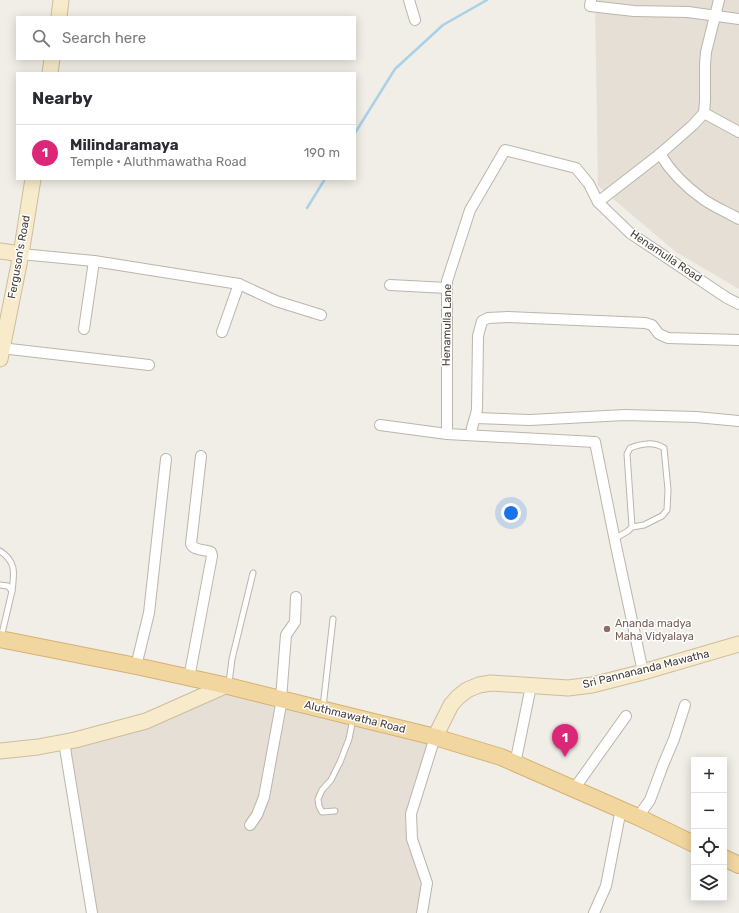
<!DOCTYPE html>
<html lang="en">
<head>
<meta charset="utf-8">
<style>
  body { margin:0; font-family:Rubik,sans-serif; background:#f2f2f3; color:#2b2b33 }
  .controls { position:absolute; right:12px; bottom:12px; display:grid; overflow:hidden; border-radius:0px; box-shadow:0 2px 10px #0003 }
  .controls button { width:36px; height:36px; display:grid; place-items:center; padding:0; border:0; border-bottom:1px solid #e1e1e2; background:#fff; color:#2b2b33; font:20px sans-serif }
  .you { position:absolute; left:511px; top:513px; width:14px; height:14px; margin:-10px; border:3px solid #fff; border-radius:50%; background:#1a73e8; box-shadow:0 0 0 6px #1a73e833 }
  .badge { display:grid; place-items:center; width:26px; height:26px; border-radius:50%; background:#db2777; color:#fff; font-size:13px; font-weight:700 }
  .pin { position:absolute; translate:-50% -33px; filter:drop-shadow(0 1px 2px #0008) }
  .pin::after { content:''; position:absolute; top:21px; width:14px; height:12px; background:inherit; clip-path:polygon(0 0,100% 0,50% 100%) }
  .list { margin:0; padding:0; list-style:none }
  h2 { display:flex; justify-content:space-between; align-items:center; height:52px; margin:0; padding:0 16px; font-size:17px }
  h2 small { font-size:13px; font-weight:400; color:#7c7c81 }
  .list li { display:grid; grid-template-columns:26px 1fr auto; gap:12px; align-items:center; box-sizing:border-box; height:56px; padding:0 16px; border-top:1px solid #e1e1e2 }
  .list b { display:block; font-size:15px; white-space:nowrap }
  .list p { margin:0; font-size:13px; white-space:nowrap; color:#7c7c81 }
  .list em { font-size:13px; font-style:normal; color:#7c7c81 }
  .icon { flex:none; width:22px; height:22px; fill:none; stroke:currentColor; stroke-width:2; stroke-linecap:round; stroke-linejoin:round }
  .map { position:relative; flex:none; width:739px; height:913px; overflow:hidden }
  .search { position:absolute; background:#fff; box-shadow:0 2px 10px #0003; left:16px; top:16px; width:340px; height:44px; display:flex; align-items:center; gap:10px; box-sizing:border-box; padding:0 14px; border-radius:0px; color:#7c7c81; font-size:15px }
  .panel { position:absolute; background:#fff; box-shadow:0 2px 10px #0003; left:16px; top:72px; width:340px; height:108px; border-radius:0px }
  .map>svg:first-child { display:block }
  .residential { fill:#e5dfd6 }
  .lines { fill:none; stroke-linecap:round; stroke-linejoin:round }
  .stream { stroke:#aad1e7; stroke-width:2.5 }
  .lane-casing { stroke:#bcb5ab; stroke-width:7 }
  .street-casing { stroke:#bcb5ab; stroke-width:12 }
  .secondary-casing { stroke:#ccbd9c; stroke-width:17 }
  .primary-casing { stroke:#d5b272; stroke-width:18 }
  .lane { stroke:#fff; stroke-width:5 }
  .street { stroke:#fff; stroke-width:10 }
  .secondary { stroke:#f8ebcb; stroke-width:15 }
  .primary { stroke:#f2d6a0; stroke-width:16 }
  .education-dot { fill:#8d6e63; stroke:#fff; stroke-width:1.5 }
  .labels { text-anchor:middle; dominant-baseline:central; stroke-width:3; stroke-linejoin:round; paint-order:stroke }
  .street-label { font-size:11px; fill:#443e37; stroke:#fff }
  .education-label { font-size:11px; fill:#785e54; stroke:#fff; text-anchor:start }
</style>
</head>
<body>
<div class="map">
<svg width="739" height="913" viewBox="0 0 739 913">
  <rect width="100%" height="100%" fill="#f1eee7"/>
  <!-- residential -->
  <g class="residential">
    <path d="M595 0H739V289L676 252 598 186Z"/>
    <path d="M225 686 435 737 405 823 424 882 420 913H92L64 742Z"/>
  </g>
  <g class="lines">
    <!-- stream -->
    <g class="stream">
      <path d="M355 133 395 69 443 25 487 0"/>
      <path d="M307 208 325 179"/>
    </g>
    <defs>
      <g id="lane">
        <path d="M614 539 628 531 632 527 644 525 662 516 667 510 668 490 664 448C653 441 641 444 630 448L627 454 632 527"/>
        <path d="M0 551C17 562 14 574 12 591"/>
        <path d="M0 585 8 586 12 591 1 638"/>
        <path d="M229 683 232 659 253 573"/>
        <path d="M323 707 333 619"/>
        <path d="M335 811 322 812 319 806 318 799 322 790 331 780 340 762 349 739 353 718"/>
      </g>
      <g id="street">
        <path d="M409 0 415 20"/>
        <path d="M591 0 590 6 634 11 688 12 739 19"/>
        <path d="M704 113 739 132"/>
        <path d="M660 154C671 172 686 187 703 199 714 207 727 212 739 219"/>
        <path d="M598 202 660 154 693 125 704 113 705 101V65L706 52 719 0"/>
        <path d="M21 254 94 261 239 284 276 301 321 315"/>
        <path d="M390 285 447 288"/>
        <path d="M84 329 94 261"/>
        <path d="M222 332 239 284"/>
        <path d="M1 348 149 365"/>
        <path d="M476 418 530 420 625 415 696 417 739 421"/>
        <path d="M380 425 447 434 595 442 616 546 643 672"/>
        <path d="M447 434V281L470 210 505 150 576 168 589 184 598 202 630 233 727 298 739 304"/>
        <path d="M471 435C471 426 476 418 477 409L478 336 482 321 488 318 508 317 645 323 652 325 659 334 668 338 739 340"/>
        <path d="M136 666 149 613 166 459"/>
        <path d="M189 678 212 556 211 552C204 549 194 551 191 544L201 456"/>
        <path d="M281 699 286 635 295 622 296 597"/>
        <path d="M64 742 92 913"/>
        <path d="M515 764 531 686"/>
        <path d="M574 789 626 716"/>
        <path d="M638 817 650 800 663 765 674 739 685 705"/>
        <path d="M250 825 257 815 264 797 282 699"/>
        <path d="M422 913 427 883 412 839 411 814 435 737"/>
        <path d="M594 913 606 886 621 809"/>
      </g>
      <g id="secondary">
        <path d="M59 17 61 0"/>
        <path d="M50 73 52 59"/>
        <path d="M0 251 21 254"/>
        <path d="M0 359 21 254 33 179"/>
        <path d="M435 737 451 705 458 697 467 690 479 685 491 683 568 688 592 685 643 672 739 644"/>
        <path d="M0 751 38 747 75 740 146 721 225 686"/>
      </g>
      <g id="primary">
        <path d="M0 639 136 666 228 686 435 737 501 757 638 817 694 844"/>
        <path d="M724 858 739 865"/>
      </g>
    </defs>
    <!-- lane casing -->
    <use href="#lane" class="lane-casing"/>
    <!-- street casing -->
    <use href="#street" class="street-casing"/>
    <!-- secondary casing -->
    <use href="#secondary" class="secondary-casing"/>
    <!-- primary casing -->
    <use href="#primary" class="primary-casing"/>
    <!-- lane -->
    <use href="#lane" class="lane"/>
    <!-- street -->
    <use href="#street" class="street"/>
    <!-- secondary -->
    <use href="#secondary" class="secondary"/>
    <!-- primary -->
    <use href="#primary" class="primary"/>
  </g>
  <!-- markers -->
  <circle class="education-dot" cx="607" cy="629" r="4"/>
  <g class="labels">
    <!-- street labels -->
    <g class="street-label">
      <text transform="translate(666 256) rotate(34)">Henamulla Road</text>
      <text transform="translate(19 257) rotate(-80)">Ferguson's Road</text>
      <text transform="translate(447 325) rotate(-89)">Henamulla Lane</text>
      <text transform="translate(646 669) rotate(-14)">Sri Pannananda Mawatha</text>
      <text transform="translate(355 717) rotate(14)">Aluthmawatha Road</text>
    </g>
    <!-- education labels -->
    <g class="education-label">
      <text x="615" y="623">Ananda madya<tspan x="615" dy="13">Maha Vidyalaya</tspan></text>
    </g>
  </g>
</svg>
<div class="controls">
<button>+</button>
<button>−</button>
<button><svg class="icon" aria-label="locate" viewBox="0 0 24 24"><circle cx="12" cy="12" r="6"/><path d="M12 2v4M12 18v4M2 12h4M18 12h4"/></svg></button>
<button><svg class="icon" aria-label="layers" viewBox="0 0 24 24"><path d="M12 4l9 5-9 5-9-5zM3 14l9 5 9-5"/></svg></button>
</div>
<div class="you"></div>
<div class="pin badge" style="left:565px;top:757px">1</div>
<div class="search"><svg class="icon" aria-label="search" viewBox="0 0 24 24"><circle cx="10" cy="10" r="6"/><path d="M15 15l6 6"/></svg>Search here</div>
<section class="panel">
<h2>Nearby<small></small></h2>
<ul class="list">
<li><span class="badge">1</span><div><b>Milindaramaya</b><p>Temple · Aluthmawatha Road</p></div><em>190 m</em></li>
</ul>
</section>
</div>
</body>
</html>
